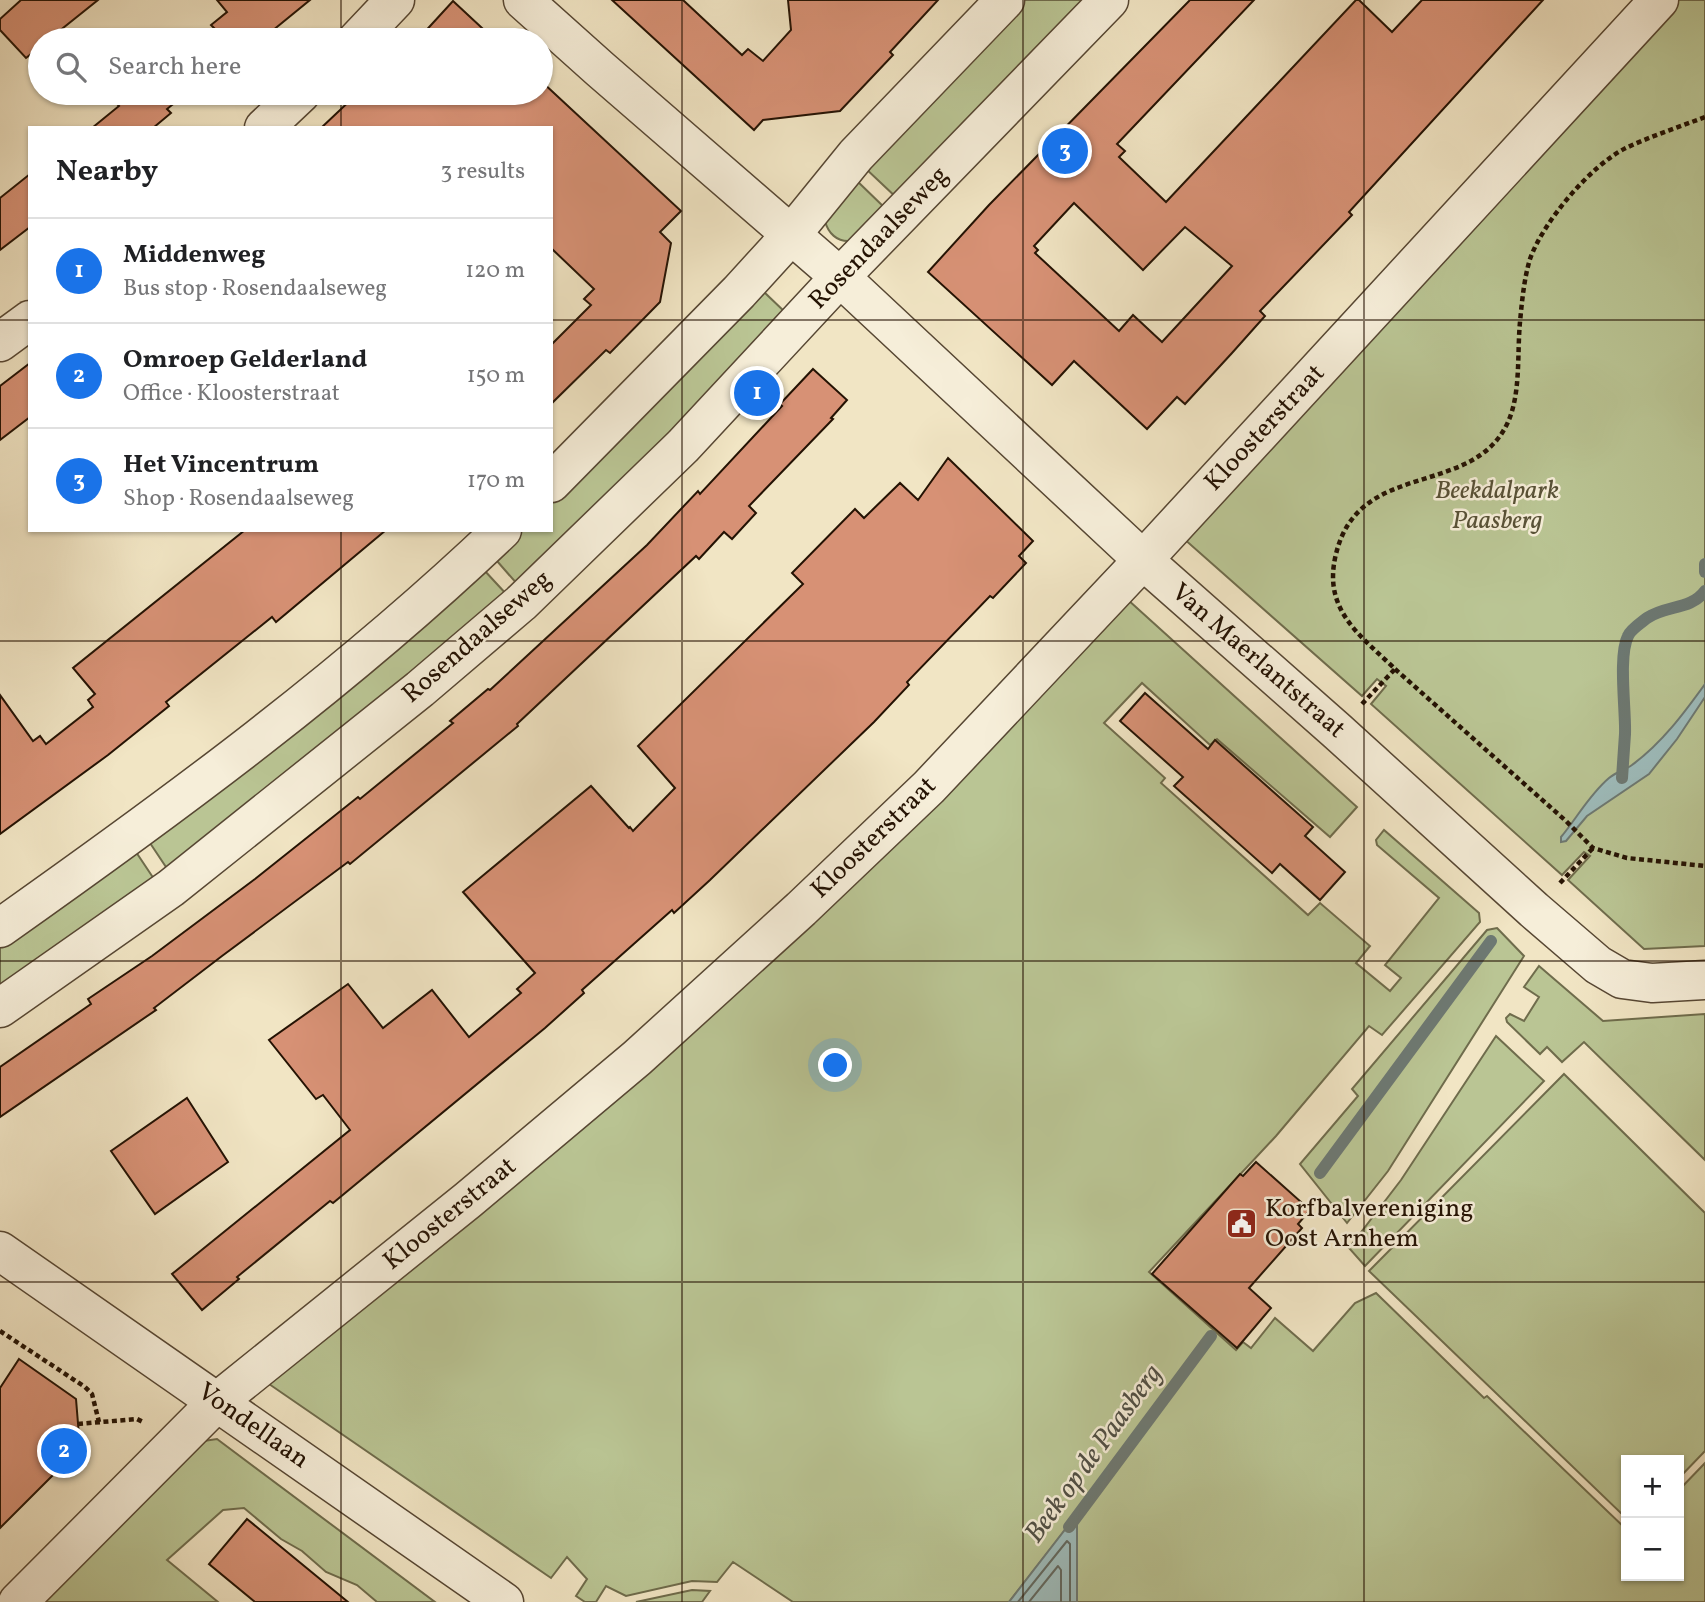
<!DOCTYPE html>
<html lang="en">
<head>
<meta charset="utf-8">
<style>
  body { margin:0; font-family:Vollkorn,serif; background:#f2f2f2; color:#202124 }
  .controls { position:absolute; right:21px; bottom:21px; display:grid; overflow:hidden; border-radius:0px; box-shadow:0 2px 5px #0004 }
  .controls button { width:63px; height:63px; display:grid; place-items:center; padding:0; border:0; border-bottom:2px solid #e0e0e0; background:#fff; color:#202124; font:35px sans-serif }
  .you { position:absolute; left:836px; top:1066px; width:24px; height:24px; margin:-18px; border:5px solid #fff; border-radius:50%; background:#1a73e8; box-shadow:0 0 0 10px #1a73e833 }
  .badge { display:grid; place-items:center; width:46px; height:46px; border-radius:50%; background:#1a73e8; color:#fff; font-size:23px; font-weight:700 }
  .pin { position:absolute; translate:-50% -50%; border:4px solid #fff; box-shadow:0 2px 7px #0006 }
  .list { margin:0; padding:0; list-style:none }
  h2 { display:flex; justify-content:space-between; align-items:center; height:91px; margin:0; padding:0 28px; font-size:30px }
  h2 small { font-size:23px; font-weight:400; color:#757577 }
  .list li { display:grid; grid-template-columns:46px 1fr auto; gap:21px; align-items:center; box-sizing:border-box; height:105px; padding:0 28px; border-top:2px solid #e0e0e0 }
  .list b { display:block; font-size:26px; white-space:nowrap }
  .list p { margin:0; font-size:23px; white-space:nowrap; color:#757577 }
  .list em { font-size:23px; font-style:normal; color:#757577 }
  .icon { flex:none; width:38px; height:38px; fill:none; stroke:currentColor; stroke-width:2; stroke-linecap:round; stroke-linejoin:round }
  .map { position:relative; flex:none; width:1705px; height:1602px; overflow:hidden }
  .search { position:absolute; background:#fff; box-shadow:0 2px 5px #0004; left:28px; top:28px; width:525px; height:77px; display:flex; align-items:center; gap:18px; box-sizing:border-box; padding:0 24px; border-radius:38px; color:#757577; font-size:26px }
  .panel { position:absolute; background:#fff; box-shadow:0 2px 5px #0004; left:28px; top:126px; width:525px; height:406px; border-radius:0px }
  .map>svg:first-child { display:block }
  .green { fill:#bac594; stroke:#6f6c4c; stroke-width:2 }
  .water { fill:#9ebdbd; stroke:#6d7973; stroke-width:2 }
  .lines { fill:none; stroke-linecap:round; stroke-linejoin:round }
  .shore { stroke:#616860; stroke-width:2 }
  .stream { stroke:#6d7973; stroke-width:12 }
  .building { fill:#d79175; stroke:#241203; stroke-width:2; fill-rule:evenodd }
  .minor-casing { stroke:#574733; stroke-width:41 }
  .path { stroke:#241203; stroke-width:4.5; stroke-dasharray:5 3.5; stroke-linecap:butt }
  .minor { stroke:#f6eed9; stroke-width:38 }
  .grid { fill:none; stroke:#241203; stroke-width:2; stroke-opacity:0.55 }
  .labels { text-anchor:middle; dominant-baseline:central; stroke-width:5; stroke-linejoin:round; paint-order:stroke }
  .street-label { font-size:26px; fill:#241203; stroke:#f6eed9 }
  .park-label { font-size:26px; font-style:italic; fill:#585136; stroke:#f6eed9 }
  .poi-label { font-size:26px; fill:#241203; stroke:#f6eed9; text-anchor:start }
  .water-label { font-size:28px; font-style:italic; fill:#4f4e44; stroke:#f6eed9 }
</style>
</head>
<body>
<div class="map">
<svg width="1705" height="1602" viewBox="0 0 1705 1602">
  <rect width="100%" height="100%" fill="#f1e5c4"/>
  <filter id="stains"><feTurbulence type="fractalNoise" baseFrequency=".00286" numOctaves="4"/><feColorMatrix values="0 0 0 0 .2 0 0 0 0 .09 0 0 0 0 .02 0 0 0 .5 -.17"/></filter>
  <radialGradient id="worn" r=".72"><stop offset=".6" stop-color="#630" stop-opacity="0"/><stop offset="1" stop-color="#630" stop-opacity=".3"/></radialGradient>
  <!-- green -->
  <g class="green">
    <path d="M1024 0H1089L898 199 864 167Z"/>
    <path d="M1678 0H1705V946L1644 949 1568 880 1590 856 1584 852 1562 875 1371 704 1386 686 1377 679 1362 696 1183 538Z"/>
    <path d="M854 178 887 210 850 241C837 242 828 233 825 221Z"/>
    <path d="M762 290 787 314 518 585 497 561 496 556 523 530H551V504Z"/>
    <path d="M484 570 508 596 168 870 150 843Z"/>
    <path d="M1127 599 1357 807 1330 837 1217 739 1210 745 1142 683 1104 723 1165 778 1161 783 1308 915 1320 903 1370 946 1356 963 1390 991 1401 978 1385 965 1439 898 1377 845 1376 840 1384 830 1479 913 1480 922 1382 1035 1369 1026 1276 1136 1149 1272 1236 1350 1243 1342 1251 1348 1275 1318 1313 1351 1355 1303 1376 1293 1484 1398 1487 1396 1626 1529V1576H1679V1490L1705 1463V1602H1077V1515L1009 1602H793L733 1562 717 1582 692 1581 626 1596 606 1586 596 1602H585L576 1596 587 1579 567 1557 551 1578 269 1384Z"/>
    <path d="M136 852 154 879 0 992V945Z"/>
    <path d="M1497 928 1524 956 1388 1171 1347 1223 1300 1164 1358 1096 1352 1089 1487 930Z"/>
    <path d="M1539 966 1603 1021 1705 1014V1160L1584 1042 1562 1062 1547 1047 1540 1054 1507 1022 1506 1018 1510 1014 1524 1021 1539 997 1524 987Z"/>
    <path d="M1496 1036 1544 1081 1365 1266 1349 1248 1401 1180Z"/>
    <path d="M1564 1074 1705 1213V1451L1679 1478V1460H1626V1518L1369 1271Z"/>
    <path d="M217 1439 435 1602H377L357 1585 326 1572 302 1551 281 1539 244 1508 223 1510 167 1560 218 1602H38L197 1442Z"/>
    <path d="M692 1590 710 1591 702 1602H636Z"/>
  </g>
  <!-- water -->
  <g class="water">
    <path d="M1705 684V697L1677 739 1649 774 1587 816 1566 841 1561 842V837C1577 818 1589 795 1609 778 1616 772 1625 770 1632 765 1662 743 1684 713 1705 684Z"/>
    <path d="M1077 1514V1602H1009Z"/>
  </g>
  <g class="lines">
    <!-- shore -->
    <g class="shore">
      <path d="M1018 1602 1067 1541 1070 1544V1602"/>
      <path d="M1029 1602 1058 1566 1061 1570V1602"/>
    </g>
    <!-- stream -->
    <g class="stream">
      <path d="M1705 564V572"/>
      <path d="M1622 778C1623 764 1624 749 1625 734 1626 711 1618 656 1628 636 1630 630 1642 622 1647 618 1666 605 1691 610 1705 591"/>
      <path d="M1320 1173 1491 941"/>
      <path d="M1069 1527 1211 1336"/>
    </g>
  </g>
  <!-- building -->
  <g class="building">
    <path d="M21 0H98L48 40H40V47L26 58 0 30V19Z"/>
    <path d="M217 0H310L261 40H201L215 29 211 25 227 12Z"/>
    <path d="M612 0H683L742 55 748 49 763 61 791 30 788 0H938L890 52 893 55 840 111 763 120 754 130Z"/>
    <path d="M1190 0H1254L1117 144 1125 151 1119 157 1166 202 1356 0H1359L1392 32 1422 0H1543L1349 212 1352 215 1260 311 1265 316 1232 353 1185 404 1177 397 1147 429 1074 361 1052 385 928 272 989 205ZM1074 203 1143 270 1185 227 1232 266 1162 342 1133 315 1119 331 1035 253 1038 250 1034 246Z"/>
    <path d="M453 1 482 28 495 40H426L421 36Z"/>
    <path d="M541 81 681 211 660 232 671 243 660 302 610 353 606 350 551 404V345L591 305 584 299 594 289 551 248V128H321L358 93H541Z"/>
    <path d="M107 93H187L167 109 171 113 153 128H92L119 106Z"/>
    <path d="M30 174V227L0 250V198Z"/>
    <path d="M30 363V417L0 440V386Z"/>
    <path d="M813 369 847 400 831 418 833 419 749 506 756 513 732 539 724 532 699 559 696 556 517 724 518 726 350 864 348 862 222 956 154 1008 156 1010 0 1117V1067L91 1004 88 999 152 956 255 879 358 797 360 799 453 723 450 721 488 689 490 690 647 545 698 491 700 494 782 406 780 404Z"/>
    <path d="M948 458 1033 541 1019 556 1026 563 993 598 990 596 907 682 909 685 874 722 710 880 674 913 672 910 582 990 584 993 545 1028 333 1203 330 1201 237 1277 239 1279 202 1310 172 1274 350 1130 323 1095 316 1099 269 1040 348 984 383 1028 432 990 469 1037 521 993 517 989 535 973 463 892 591 786 629 828 630 827 633 831 675 788 638 746 803 584 792 573 855 509 864 518 900 483 918 500Z"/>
    <path d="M245 530H386L276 622 272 617 166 702 169 706 108 755 0 834V695L33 741 40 736 46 744 93 707 88 700 95 694 73 668Z"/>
    <path d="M1145 693 1208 749 1215 740 1313 827 1305 836 1345 872 1320 900 1280 864 1272 873 1174 786 1183 777 1120 721Z"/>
    <path d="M187 1098 228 1162 155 1214 111 1151Z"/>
    <path d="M1256 1162 1310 1210 1298 1224 1302 1228 1249 1288 1271 1308 1237 1348 1152 1274 1240 1174 1243 1176Z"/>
    <path d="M19 1359 76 1399 80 1448 0 1528V1388Z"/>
    <path d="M247 1519 348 1602H255L209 1564Z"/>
  </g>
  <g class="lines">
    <defs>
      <g id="minor">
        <path d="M523 0 600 69 840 277 1143 560 1337 731 1534 910 1598 965 1622 979 1652 983 1705 980"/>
        <path d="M357 40 395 0"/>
        <path d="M264 128 301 93"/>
        <path d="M0 342 30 320"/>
        <path d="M551 483 739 292 791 235 856 155 1005 0"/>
        <path d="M0 928C174 805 347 678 502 530"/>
        <path d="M0 1008 171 888 420 689 521 603 683 446 840 277 1109 0"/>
        <path d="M0 1251 504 1602"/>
        <path d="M18 1602 218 1401 468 1200 637 1058 801 909 929 787 1143 560 1659 0"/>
      </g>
    </defs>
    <!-- minor casing -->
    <use href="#minor" class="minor-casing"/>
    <!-- path -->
    <g class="path">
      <path d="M1395 669 1566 821 1593 848 1627 858 1705 866"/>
      <path d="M1362 704 1395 669C1360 635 1322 610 1336 554 1359 458 1473 499 1508 422 1521 393 1517 354 1520 322 1522 301 1524 279 1530 259 1543 222 1591 165 1626 148 1651 136 1679 127 1705 117"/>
      <path d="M1560 883 1593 848"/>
      <path d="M0 1331 85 1387 92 1394 99 1422"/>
      <path d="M78 1424 137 1419 143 1422"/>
    </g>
    <!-- minor -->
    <use href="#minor" class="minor"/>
  </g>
  <!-- grid -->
  <path class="grid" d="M341 0V40M682 0V1602M1023 0V1602M1364 0V1602M341 93V128M0 320H30M551 320H1705M341 530V1602M0 641H1705M0 961H1705M0 1282H1705"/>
  <!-- icons -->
  <defs>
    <symbol id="civic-square" viewBox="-11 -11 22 22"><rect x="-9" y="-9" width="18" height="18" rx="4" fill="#8f2418" stroke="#f6eed9"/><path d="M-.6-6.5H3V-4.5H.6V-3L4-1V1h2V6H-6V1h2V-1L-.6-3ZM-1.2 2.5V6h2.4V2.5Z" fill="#fff"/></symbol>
  </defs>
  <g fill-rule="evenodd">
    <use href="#civic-square" x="1224" y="1206" width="35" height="35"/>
  </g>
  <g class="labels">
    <!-- street labels -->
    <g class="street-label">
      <text transform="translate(879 238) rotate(-46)">Rosendaalseweg</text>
      <text transform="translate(1265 428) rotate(-47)">Kloosterstraat</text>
      <text transform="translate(477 637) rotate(-41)">Rosendaalseweg</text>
      <text transform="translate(1258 661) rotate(41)">Van Maerlantstraat</text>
      <text transform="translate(874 838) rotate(-44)">Kloosterstraat</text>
      <text transform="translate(450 1214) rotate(-39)">Kloosterstraat</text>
      <text transform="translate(253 1426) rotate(35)">Vondellaan</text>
    </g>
    <!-- park labels -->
    <g class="park-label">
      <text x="1497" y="491">Beekdalpark<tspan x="1497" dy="30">Paasberg</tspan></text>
    </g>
    <!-- poi labels -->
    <g class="poi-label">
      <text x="1265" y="1209">Korfbalvereniging<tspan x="1265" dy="30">Oost Arnhem</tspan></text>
    </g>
    <!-- water labels -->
    <g class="water-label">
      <text transform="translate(1094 1454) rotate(-54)">Beek op de Paasberg</text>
    </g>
  </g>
  <rect width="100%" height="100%" filter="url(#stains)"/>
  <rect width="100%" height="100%" fill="url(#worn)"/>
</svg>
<div class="controls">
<button>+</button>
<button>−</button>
</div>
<div class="you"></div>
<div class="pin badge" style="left:757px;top:393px">1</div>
<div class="pin badge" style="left:64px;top:1451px">2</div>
<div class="pin badge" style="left:1065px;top:151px">3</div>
<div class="search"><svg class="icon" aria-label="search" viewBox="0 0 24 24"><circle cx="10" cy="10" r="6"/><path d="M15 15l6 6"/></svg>Search here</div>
<section class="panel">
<h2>Nearby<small>3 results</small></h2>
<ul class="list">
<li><span class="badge">1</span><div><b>Middenweg</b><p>Bus stop · Rosendaalseweg</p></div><em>120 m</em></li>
<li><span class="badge">2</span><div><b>Omroep Gelderland</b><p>Office · Kloosterstraat</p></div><em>150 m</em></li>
<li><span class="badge">3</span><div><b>Het Vincentrum</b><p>Shop · Rosendaalseweg</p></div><em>170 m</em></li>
</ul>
</section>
</div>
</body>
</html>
